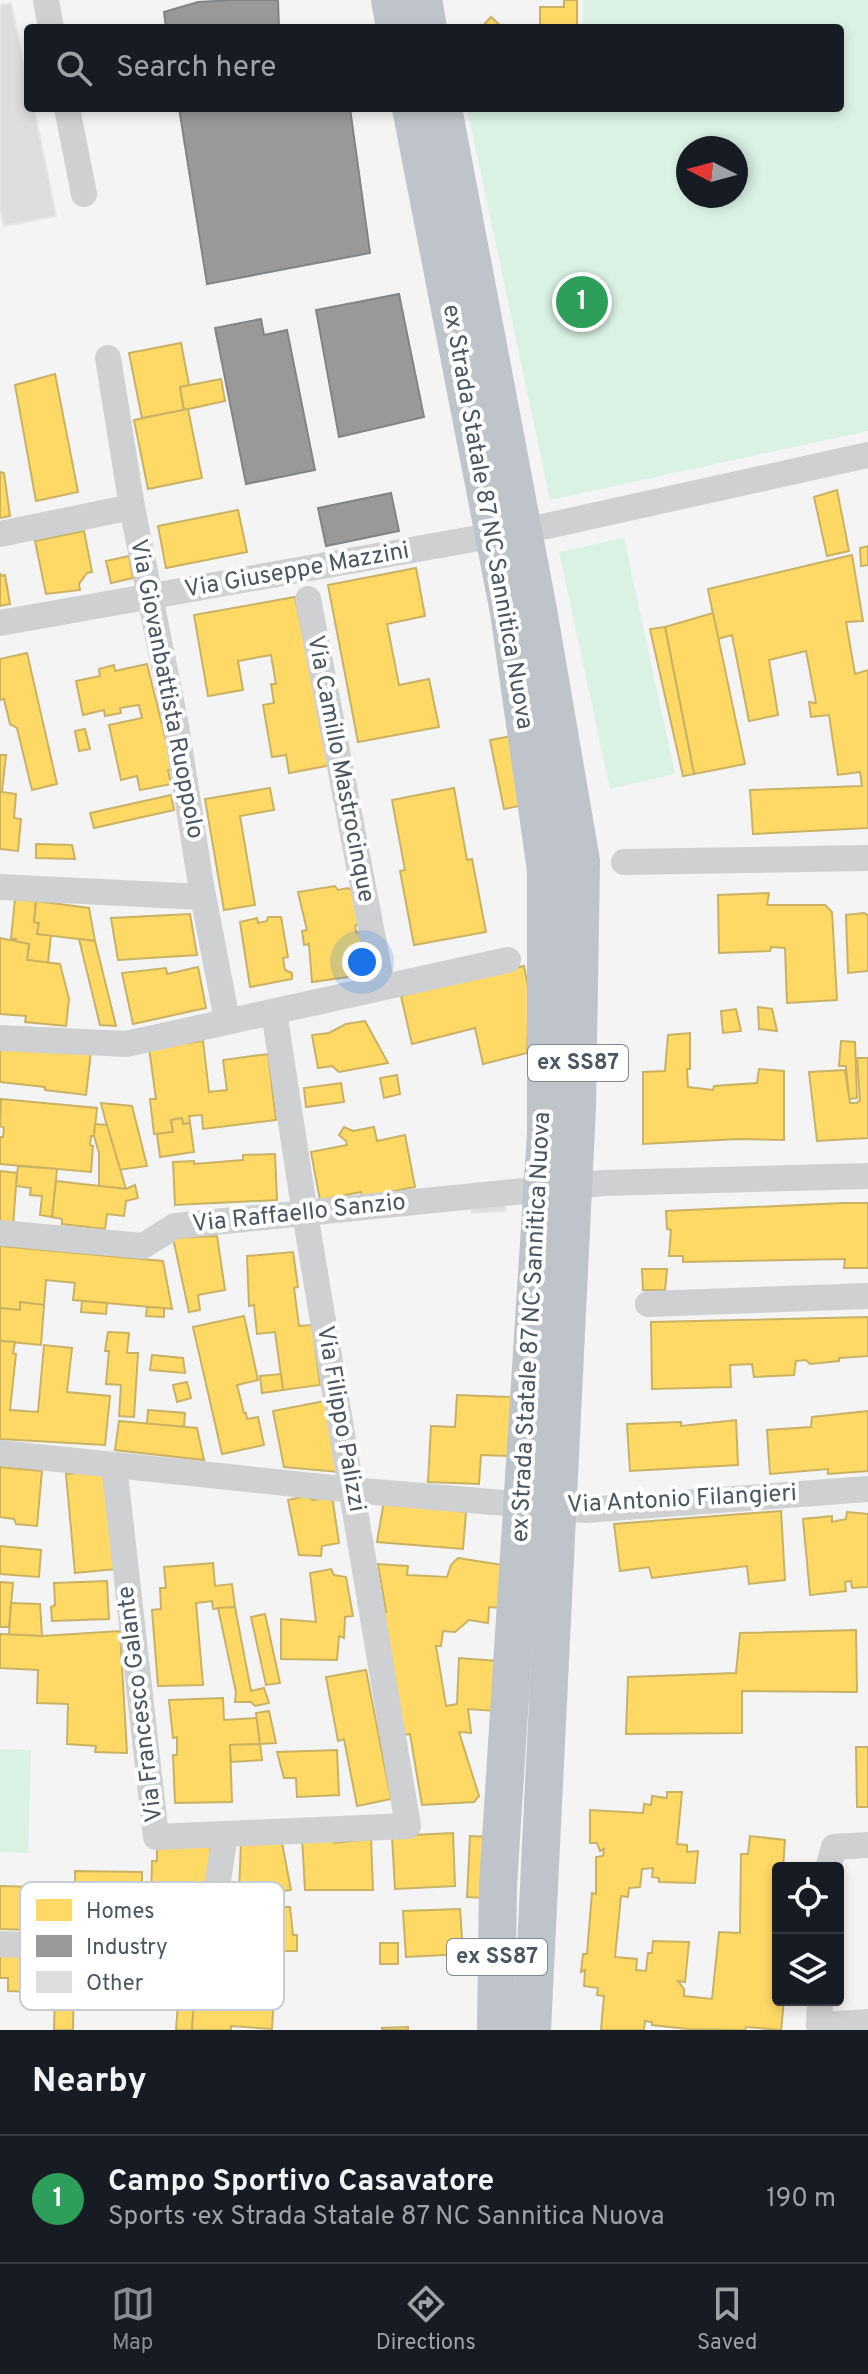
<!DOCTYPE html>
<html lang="en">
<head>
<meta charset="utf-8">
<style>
  body { margin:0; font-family:Overpass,sans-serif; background:#242831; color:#f1f3f6 }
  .controls { position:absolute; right:24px; bottom:24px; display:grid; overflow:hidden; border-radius:8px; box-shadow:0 4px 12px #0003 }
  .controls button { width:72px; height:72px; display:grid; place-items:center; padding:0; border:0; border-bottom:2px solid #363941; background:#171b24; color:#f1f3f6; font:40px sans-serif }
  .compass { position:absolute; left:676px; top:136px; width:72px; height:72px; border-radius:50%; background:#171b24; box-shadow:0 4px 12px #0003; rotate:276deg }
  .you { position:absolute; left:362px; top:962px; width:28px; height:28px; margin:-20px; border:6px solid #fff; border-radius:50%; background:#1a73e8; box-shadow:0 0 0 12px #1a73e833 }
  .badge { display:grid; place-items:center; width:52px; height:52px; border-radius:50%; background:#868d94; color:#fff; font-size:26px; font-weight:700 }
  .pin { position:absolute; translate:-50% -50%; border:4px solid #fff; box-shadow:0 2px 8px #0006 }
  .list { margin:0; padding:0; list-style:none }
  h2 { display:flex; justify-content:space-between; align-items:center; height:104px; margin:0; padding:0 32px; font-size:34px }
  h2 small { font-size:26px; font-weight:400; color:#9ea1a6 }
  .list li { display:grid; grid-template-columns:52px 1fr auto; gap:24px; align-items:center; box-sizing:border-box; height:128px; padding:0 32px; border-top:2px solid #363941 }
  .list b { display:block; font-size:30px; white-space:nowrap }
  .list p { margin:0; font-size:26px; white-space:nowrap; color:#9ea1a6 }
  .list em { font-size:26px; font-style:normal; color:#9ea1a6 }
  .icon { flex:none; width:44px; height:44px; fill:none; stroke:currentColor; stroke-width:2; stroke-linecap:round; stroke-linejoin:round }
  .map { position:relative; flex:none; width:868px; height:2030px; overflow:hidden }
  .search { position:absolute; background:#171b24; box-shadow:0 4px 12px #0003; left:24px; right:24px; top:24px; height:88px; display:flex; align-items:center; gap:20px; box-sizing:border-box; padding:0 28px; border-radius:8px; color:#9ea1a6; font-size:30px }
  .sheet { height:232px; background:#171b24 }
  nav { display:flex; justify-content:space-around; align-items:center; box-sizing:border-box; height:112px; border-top:2px solid #363941; background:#171b24; font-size:22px; color:#9ea1a6 }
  nav a { display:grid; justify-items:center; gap:4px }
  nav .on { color:#868d94 }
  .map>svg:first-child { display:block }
  .garden { fill:#d9f2e3; fill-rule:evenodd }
  .homes { fill:#ffd966; stroke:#c9b264; stroke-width:2 }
  .industry { fill:#999; stroke:#818588; stroke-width:2 }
  .building { fill:#ddddde; stroke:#e5e6e7; stroke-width:2 }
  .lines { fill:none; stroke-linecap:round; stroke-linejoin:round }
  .minor { stroke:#ced0d2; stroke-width:26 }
  .highway { stroke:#bec4c9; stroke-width:38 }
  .labels { text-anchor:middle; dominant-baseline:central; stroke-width:8; stroke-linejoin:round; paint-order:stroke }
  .shield { fill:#fff; stroke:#808990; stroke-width:2 }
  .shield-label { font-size:22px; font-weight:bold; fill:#4a5661 }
  .street-label { font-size:24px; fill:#4a5661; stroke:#fff }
  .key { fill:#fff; stroke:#c9ccd0; stroke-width:2 }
  .key-label { font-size:22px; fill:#4a5661 }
</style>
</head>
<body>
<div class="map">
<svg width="868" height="2030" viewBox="0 0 868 2030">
  <rect width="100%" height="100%" fill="#f4f4f4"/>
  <!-- garden -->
  <g class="garden">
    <path d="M583 0H868V431L550 500 467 108H840V28H583ZM688 148H736V196H688Z"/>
    <path d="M624 538 675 774 610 789 559 552Z"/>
    <path d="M0 1749 31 1750 28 1853 0 1852Z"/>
  </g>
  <!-- homes -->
  <g class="homes">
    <path d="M564 0H577V27H540V7H564Z"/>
    <path d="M491 17 503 28H481Z"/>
    <path d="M181 343 189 385 180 387 184 410 142 418 129 353Z"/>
    <path d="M55 374 78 492 36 501 15 385Z"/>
    <path d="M221 379 225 401 184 410 180 387Z"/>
    <path d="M188 409 202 478 148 489 134 420Z"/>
    <path d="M0 472 4 473 10 516 0 518Z"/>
    <path d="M837 490 849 551 827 556 814 497Z"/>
    <path d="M238 510 247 552 166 568 158 526Z"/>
    <path d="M84 531 92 572 87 573 79 584 80 590 46 594 35 541Z"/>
    <path d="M868 546V565L861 566 860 548Z"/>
    <path d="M852 555 863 621 846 622 855 674 868 670V828L753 834 750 790 862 786 860 772 838 775 829 715 811 717 809 702 816 703 806 651 769 660 778 715 749 721 732 635 718 639 708 589Z"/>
    <path d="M129 556 133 578 111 583 106 561Z"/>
    <path d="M416 568 425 616 387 624 399 685 429 679 439 727 358 742 328 585Z"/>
    <path d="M0 573 1 576 5 575 10 604 0 606Z"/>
    <path d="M295 597 329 761 326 766 289 773 286 755 272 757 263 705 274 703 271 684H276L271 655 238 661 243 690 208 696 194 615Z"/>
    <path d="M713 613 745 764 694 774 665 627Z"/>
    <path d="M665 627 694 774 683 776 650 629Z"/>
    <path d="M27 653 57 784 32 790 17 728 10 724 4 699 0 700V659Z"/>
    <path d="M147 664 173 769 168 770 171 784 140 790 137 776 121 780 109 725 142 718 139 705 120 708 121 713 105 716 104 710 83 715 76 681 100 676 99 669 114 665 115 671Z"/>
    <path d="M85 729 90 749 79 751 75 731Z"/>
    <path d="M511 736 523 805 504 809 490 740Z"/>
    <path d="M0 755H6L2 792 16 794 14 818 21 819 18 851 0 849Z"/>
    <path d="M270 788 274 810 240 816 255 905 224 910 205 799Z"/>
    <path d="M454 788 467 860 472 859 486 932 414 945 400 871 405 870 392 800Z"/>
    <path d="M171 795 174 810 94 828 90 813Z"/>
    <path d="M36 844 72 845 75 859 36 858Z"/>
    <path d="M335 886 338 890 348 888 354 892 359 923 355 926 356 932 360 934 365 965 361 970 350 972 348 977 312 982 309 944 304 945 302 931 307 930 298 892Z"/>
    <path d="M769 893 767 905H825L832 912 837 1000 787 1003 785 948 771 947 770 951 719 953 718 895Z"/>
    <path d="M15 899 36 901 34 922 39 923 37 934 51 935 48 963 27 960 29 944 15 942 16 939H11Z"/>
    <path d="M36 901 89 908 95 941 37 934 39 923 34 922Z"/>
    <path d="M864 913 868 915V971L848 973 846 915Z"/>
    <path d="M190 914 197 955 118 960 111 918Z"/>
    <path d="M268 917H281L288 957 283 958 285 970 292 973V979L250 987 240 922 257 918 258 923 267 921Z"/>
    <path d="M0 938 29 944 27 960 60 964 69 999 66 1026 25 1022 26 1016 0 1014Z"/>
    <path d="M79 939 95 941 116 1026 100 1025Z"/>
    <path d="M524 966 529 991 527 1053 483 1064 475 1028 412 1044 401 996Z"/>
    <path d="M198 967 206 1008 133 1024 122 973 166 968 167 974Z"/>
    <path d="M758 1007 772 1009 777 1031 759 1029Z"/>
    <path d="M736 1009 741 1031 723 1033 721 1011Z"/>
    <path d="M365 1021 388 1063 339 1072 332 1066 318 1068 312 1035 329 1033 346 1024Z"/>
    <path d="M690 1033V1069H687L688 1087 713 1090 714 1086 757 1083 759 1069 784 1071V1140L738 1139 643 1144V1072L665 1071 668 1035Z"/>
    <path d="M203 1041 209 1092 227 1090 223 1060 268 1054 276 1120 203 1129 202 1115 189 1116 190 1123 183 1124 182 1118 171 1120 173 1132 154 1134 150 1099H156L149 1048Z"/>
    <path d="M841 1041 855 1042 857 1098 849 1099 846 1066H839Z"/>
    <path d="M0 1047 91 1051 86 1095 45 1090V1087L0 1082Z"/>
    <path d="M857 1058H868V1138L817 1141 809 1072 845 1070 850 1103H857L860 1100Z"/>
    <path d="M397 1075 400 1094 384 1098 380 1078Z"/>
    <path d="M341 1083 344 1102 306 1107 304 1088Z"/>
    <path d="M1 1099 97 1108 94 1136H91L90 1145 93 1146 91 1172 0 1164V1137H3L4 1128 0 1126Z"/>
    <path d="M101 1103 132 1106 147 1166 118 1170Z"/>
    <path d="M182 1118 183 1124 190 1123 194 1152 160 1157 157 1134 173 1132 171 1120Z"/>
    <path d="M95 1124 107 1125 126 1189 99 1186V1153L94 1136Z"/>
    <path d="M344 1127 353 1131 374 1127 377 1141 405 1135 415 1187 362 1197 361 1192 320 1200 311 1152 347 1145 346 1141 339 1135Z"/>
    <path d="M275 1154 277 1200 175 1205 173 1162 194 1161V1164L243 1160V1155Z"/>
    <path d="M18 1166 57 1169 52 1217 40 1215 42 1196 30 1195 31 1188 16 1186Z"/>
    <path d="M0 1171 17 1173 13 1226 0 1225Z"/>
    <path d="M56 1181 126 1189 135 1185 138 1198 126 1201 124 1216 107 1214 105 1229 62 1224V1219L52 1217Z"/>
    <path d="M843 1203H868V1268H844L845 1259 683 1262V1256H669L671 1230 667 1229 666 1211Z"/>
    <path d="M217 1236 225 1290 198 1295 200 1310 189 1312 173 1238Z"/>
    <path d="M0 1246 163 1261 172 1309 73 1300 75 1283 46 1280 44 1305 20 1302V1310L0 1308Z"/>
    <path d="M293 1252 298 1287 294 1288 299 1326 312 1325 320 1385 283 1390 275 1332 257 1334 254 1305 249 1306 247 1256Z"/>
    <path d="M642 1269H667L665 1290H643Z"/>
    <path d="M82 1301 107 1303 106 1314 81 1312Z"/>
    <path d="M20 1302 44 1305 41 1345 0 1341V1308L20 1310Z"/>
    <path d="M147 1307 164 1308V1317L146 1316Z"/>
    <path d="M244 1316 258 1380 237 1385 244 1413H246L247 1419 258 1417 264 1445 222 1454 193 1327Z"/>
    <path d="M868 1317V1356L839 1358V1361L810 1364 806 1360 796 1361 794 1375 754 1377 752 1364 730 1365 731 1387 652 1389 651 1322Z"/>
    <path d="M108 1332 129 1333 127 1353H138L134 1417 119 1416 121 1385 106 1384 109 1351H105Z"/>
    <path d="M0 1341 15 1342 13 1353 16 1354 10 1410 38 1412 44 1345 72 1348 67 1392 110 1396 105 1445 0 1439Z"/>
    <path d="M152 1355 183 1358 185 1373 150 1370Z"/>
    <path d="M281 1374 283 1390 262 1393 260 1376Z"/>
    <path d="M187 1382 191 1398 177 1402 173 1385Z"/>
    <path d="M457 1395 512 1397 509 1456 481 1455 479 1484 428 1482 431 1426 455 1427Z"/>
    <path d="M325 1401 339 1472 284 1467 273 1411Z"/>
    <path d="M148 1410 185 1413 184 1427 147 1424Z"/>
    <path d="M868 1411V1471L828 1474V1469L770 1474 767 1430 811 1427 812 1417Z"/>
    <path d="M736 1420 738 1465 630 1471 627 1424 681 1422V1426Z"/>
    <path d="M119 1421 197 1428 204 1460 115 1450Z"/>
    <path d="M0 1467 42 1471 37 1526 16 1524 14 1519 0 1517Z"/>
    <path d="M88 1472 107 1473 116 1569 75 1573 66 1474Z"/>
    <path d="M306 1496 313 1500 332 1496 339 1543 322 1546 321 1556 299 1555 288 1500Z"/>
    <path d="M384 1501 466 1512 463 1549 377 1542Z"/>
    <path d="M781 1511 785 1580 749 1584 747 1566 652 1578 649 1567 620 1571 614 1524Z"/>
    <path d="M847 1512 868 1514V1587L852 1588 851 1581 845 1582 846 1591 810 1595 803 1519 832 1516V1522L846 1519Z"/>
    <path d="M0 1546 41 1550 39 1577 0 1574Z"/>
    <path d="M458 1558 503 1565 501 1608 489 1607 488 1623 469 1620 455 1632 443 1631 441 1646H436L446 1706 457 1704 459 1658 498 1661 495 1711 468 1709 471 1733 459 1732 479 1796 474 1802 422 1805 410 1734 403 1735 383 1613 386 1612 378 1564 408 1566 407 1575 447 1577 451 1565Z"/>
    <path d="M213 1563 215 1586 232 1584 235 1607 213 1609 212 1601 196 1603 203 1685 158 1686 152 1610 161 1609 160 1588H166L164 1567Z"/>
    <path d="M331 1569 334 1575 346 1577 353 1616 345 1617 344 1638 339 1636 337 1660 281 1659V1619L316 1622 310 1573Z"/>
    <path d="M107 1581 109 1619 52 1621 51 1607 55 1605 54 1583Z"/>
    <path d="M0 1582 13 1583 9 1627H0Z"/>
    <path d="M11 1603 40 1604 42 1636 9 1635Z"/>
    <path d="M235 1607 251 1691 264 1688 269 1703 255 1706 251 1702H235L236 1692 218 1608Z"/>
    <path d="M265 1614 280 1683 266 1685 251 1617Z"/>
    <path d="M856 1630 857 1692 742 1691V1733L626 1734 628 1677 736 1673 740 1633Z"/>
    <path d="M120 1631 127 1753 95 1752 96 1746 67 1744 68 1704 37 1703 38 1670 0 1668V1634L42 1636Z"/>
    <path d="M366 1670 391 1799 357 1806 344 1739 338 1741 326 1677Z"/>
    <path d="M223 1698 224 1720 257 1718 260 1744 230 1745 232 1802 175 1803 173 1755H177V1737L173 1738 169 1700Z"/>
    <path d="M269 1711 276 1743 260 1744 256 1713Z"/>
    <path d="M260 1744 262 1760 231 1762 230 1745Z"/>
    <path d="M856 1747H868V1807H857Z"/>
    <path d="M337 1750 339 1795 297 1797 296 1778H284L277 1752Z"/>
    <path d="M667 1792H682L677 1844 687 1845V1852L698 1851 695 1883 659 1882V1878L652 1877 653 1868 642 1869 640 1887 629 1888 628 1897 621 1896 615 1957 637 1959 636 1970 646 1971 648 1953H652L653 1941 689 1942 685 1982 678 1981 684 1989V1996L712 1999 719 1932 740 1933 741 1854H748L750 1836 785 1840 783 1868H778V2000H784L781 2030 746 2027 745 2030 688 2029 652 2025V2022L645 2021 644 2030H601L604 1996 597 1995 598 1988 584 1986 585 1970 581 1972 583 1954H587L592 1893 596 1894V1857L603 1856 604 1849 600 1851 597 1843H590V1810L643 1813 644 1804 651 1805 652 1796 667 1798Z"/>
    <path d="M453 1833 455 1886 395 1889 392 1836Z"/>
    <path d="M334 1836V1843L371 1839 373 1890H305L302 1838Z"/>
    <path d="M470 1836 488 1837 485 1898 467 1897Z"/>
    <path d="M281 1838 291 1890 267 1893V1888H253L252 1893H239L241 1842Z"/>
    <path d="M157 1844 210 1846 209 1893H189L180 1895V1900L151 1899 152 1861H157Z"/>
    <path d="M75 1871 142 1872V1915L88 1913 89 1921 76 1920Z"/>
    <path d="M0 1886 36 1887V1898L59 1899 58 1931 0 1929Z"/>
    <path d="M275 1907H290L293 1935H297V1951H281V1964L242 1965V1955L238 1953 241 1914H275Z"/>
    <path d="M460 1909 463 1954 406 1957 403 1911Z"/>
    <rect x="380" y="1943" width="18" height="21"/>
    <path d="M0 1954 36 1955 37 1992 8 1991V1978H0Z"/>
    <path d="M56 1958H81V1968L74 1967 73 2030H54Z"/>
    <path d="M197 1960 192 2030H176L181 1962Z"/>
    <path d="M197 1960 230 1962 228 1999H237L238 1974 275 1976 272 2029 231 2026V2030H192Z"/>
    <path d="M408 2027V2030H382V2028Z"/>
  </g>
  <!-- industry -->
  <g class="industry">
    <path d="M233 0H278L279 28H166L164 12 198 2Z"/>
    <path d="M179 108H350L370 253 207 284Z"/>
    <path d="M399 294 424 417 339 437 316 310Z"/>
    <path d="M261 319 264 335 287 330 315 470 246 484 215 328Z"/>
    <path d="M391 493 399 531 326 546 318 508Z"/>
  </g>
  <!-- building -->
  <g class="building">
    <path d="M11 3 28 81V108H34L56 216 4 226 0 208V5Z"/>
    <path d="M505 1199 506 1211 472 1213 471 1201Z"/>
  </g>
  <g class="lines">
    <!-- minor -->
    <g class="minor">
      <path d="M46 0 51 28"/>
      <path d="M67 108 84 194"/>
      <path d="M108 358 132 507 176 726 201 885 227 1020"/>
      <path d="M0 534 132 507"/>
      <path d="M308 599 382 986"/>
      <path d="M0 623 547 526 868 455"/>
      <path d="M624 862 868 858"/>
      <path d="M0 887 203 897"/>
      <path d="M0 1038 126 1044 508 960"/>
      <path d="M0 1233 143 1246 175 1226 604 1183 868 1176"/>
      <path d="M648 1304 868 1296"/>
      <path d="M0 1453 352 1490 585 1510 868 1489"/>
      <path d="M114 1465 156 1837 408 1826 305 1214 274 1012"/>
      <path d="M828 1868 834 1847 868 1845"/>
      <path d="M0 1944 207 1953 225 1834"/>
      <path d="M820 2000 819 2025 868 2022"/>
    </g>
    <!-- highway -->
    <g class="highway">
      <path d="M390 0 395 28"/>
      <path d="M423 0 428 28"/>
      <path d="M411 108 509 612 546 870V1133L498 1885 496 2030"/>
      <path d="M443 108 538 610 581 861 577 1107 532 2030"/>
    </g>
  </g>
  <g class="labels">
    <!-- shield labels -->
    <g class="shield">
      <rect x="528" y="1045" width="100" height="36" rx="6"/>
      <rect x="447" y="1939" width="100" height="36" rx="6"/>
    </g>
    <g class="shield-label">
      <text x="578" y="1063">ex SS87</text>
      <text x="497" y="1957">ex SS87</text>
    </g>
    <!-- street labels -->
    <g class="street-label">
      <text transform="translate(487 517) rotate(80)">ex Strada Statale 87 NC Sannitica Nuova</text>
      <text transform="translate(297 571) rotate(-10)">Via Giuseppe Mazzini</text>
      <text transform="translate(166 689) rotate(79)">Via Giovanbattista Ruoppolo</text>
      <text transform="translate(340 769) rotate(79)">Via Camillo Mastrocinque</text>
      <text transform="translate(299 1214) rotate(-6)">Via Raffaello Sanzio</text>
      <text transform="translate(532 1327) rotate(-87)">ex Strada Statale 87 NC Sannitica Nuova</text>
      <text transform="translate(340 1419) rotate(80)">Via Filippo Palizzi</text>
      <text transform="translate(682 1500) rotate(-3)">Via Antonio Filangieri</text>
      <text transform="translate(141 1704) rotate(-97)">Via Francesco Galante</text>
    </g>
  </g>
  <!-- legend -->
  <rect x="20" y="1882" width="264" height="128" rx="12" class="key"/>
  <rect x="36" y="1899" width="36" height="22" fill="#ffd966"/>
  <rect x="36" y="1935" width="36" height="22" fill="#999"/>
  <rect x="36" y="1971" width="36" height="22" fill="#ddddde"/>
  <g class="key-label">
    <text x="86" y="1918">Homes</text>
    <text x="86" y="1954">Industry</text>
    <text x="86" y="1990">Other</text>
  </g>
</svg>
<div class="controls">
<button><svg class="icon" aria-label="locate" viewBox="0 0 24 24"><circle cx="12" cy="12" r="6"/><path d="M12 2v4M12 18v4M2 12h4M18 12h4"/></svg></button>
<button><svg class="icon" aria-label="layers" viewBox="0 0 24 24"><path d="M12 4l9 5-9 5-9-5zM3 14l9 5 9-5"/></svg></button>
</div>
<svg class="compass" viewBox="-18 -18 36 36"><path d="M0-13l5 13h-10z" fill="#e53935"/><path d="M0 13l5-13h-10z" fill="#9ea1a6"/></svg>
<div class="you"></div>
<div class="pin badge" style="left:582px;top:302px;background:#2e9e5b">1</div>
<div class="search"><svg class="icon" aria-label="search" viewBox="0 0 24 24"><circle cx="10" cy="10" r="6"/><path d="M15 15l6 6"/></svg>Search here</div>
</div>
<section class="sheet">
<h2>Nearby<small></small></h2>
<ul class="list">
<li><span class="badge" style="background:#2e9e5b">1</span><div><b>Campo Sportivo Casavatore</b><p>Sports · ex Strada Statale 87 NC Sannitica Nuova</p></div><em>190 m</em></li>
</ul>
</section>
<nav>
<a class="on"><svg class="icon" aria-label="map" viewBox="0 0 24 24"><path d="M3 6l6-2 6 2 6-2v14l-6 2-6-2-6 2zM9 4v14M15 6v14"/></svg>Map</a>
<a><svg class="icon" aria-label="directions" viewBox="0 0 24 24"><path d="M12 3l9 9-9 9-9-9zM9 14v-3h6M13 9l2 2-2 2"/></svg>Directions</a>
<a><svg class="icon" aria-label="saved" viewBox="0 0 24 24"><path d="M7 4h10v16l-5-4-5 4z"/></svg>Saved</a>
</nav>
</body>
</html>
